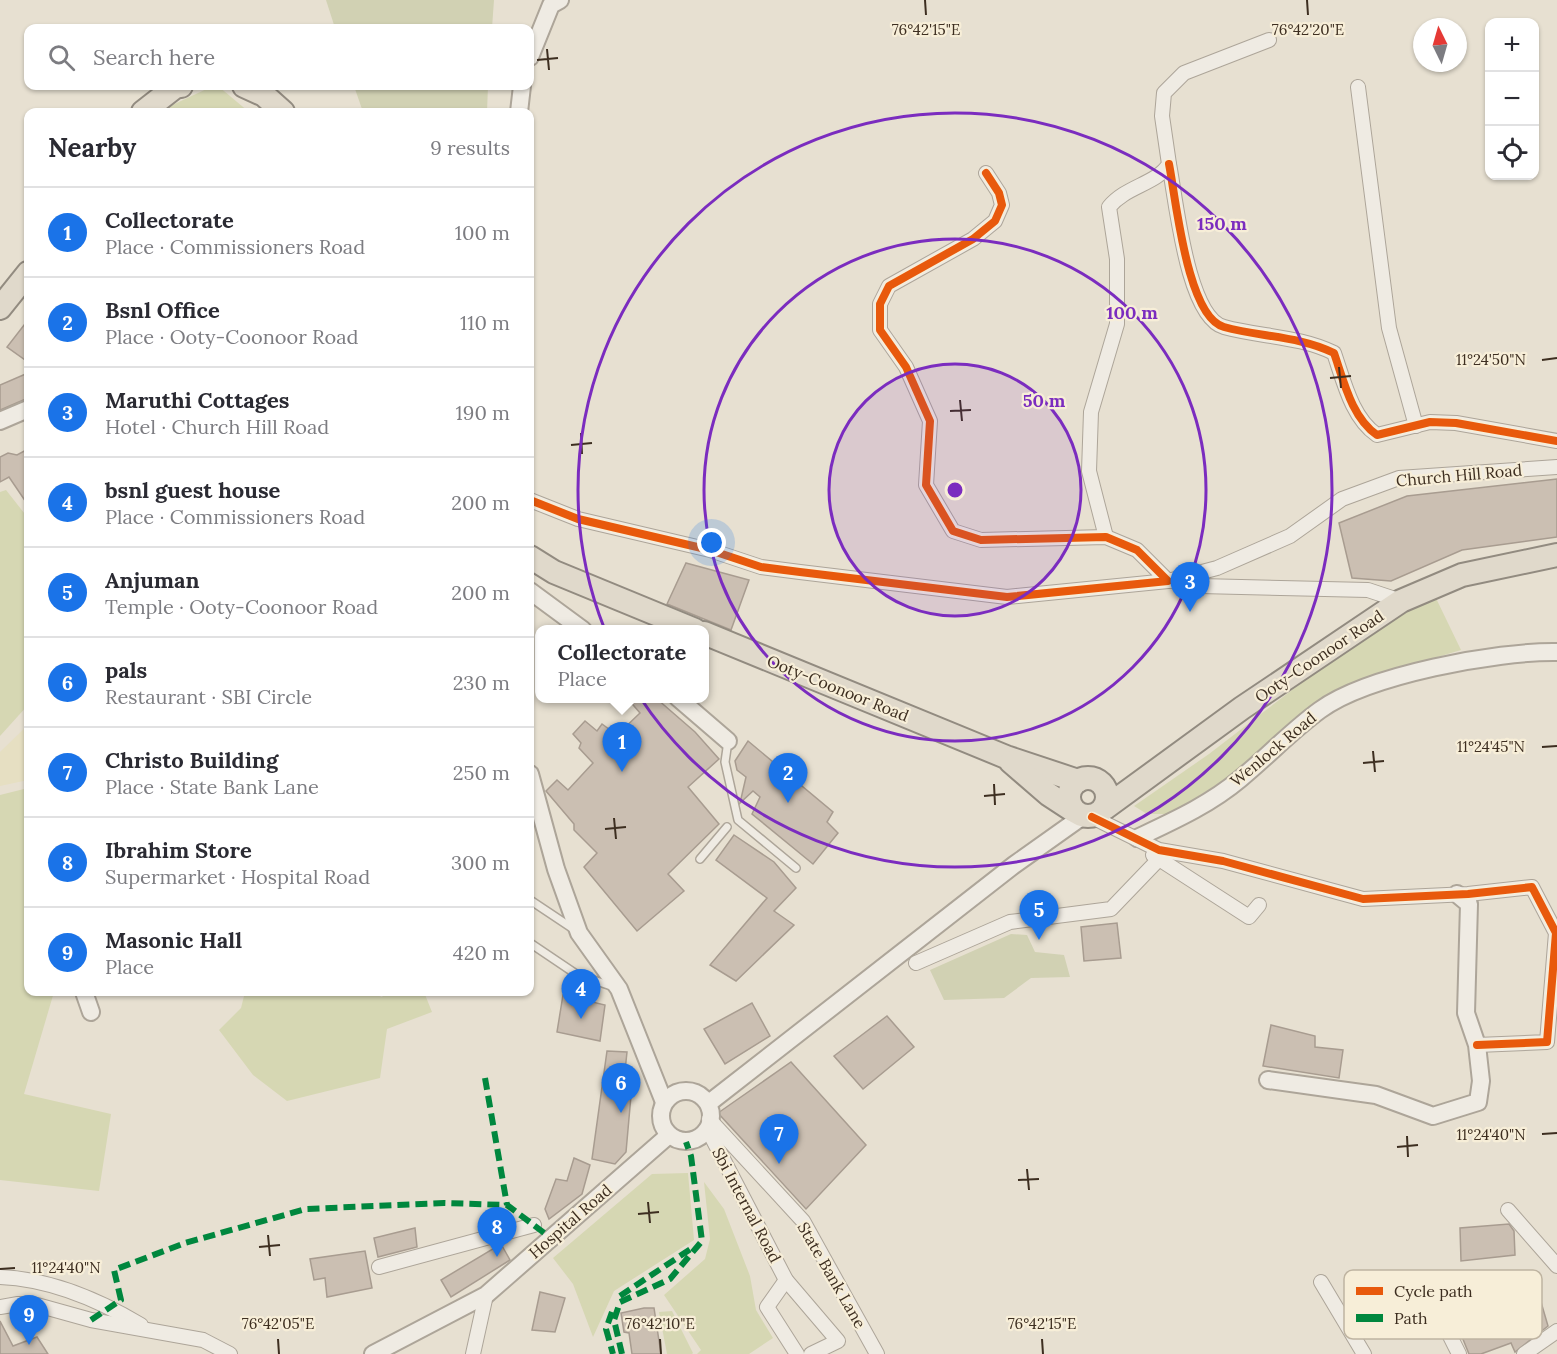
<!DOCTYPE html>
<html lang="en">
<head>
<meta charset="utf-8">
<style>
  body { margin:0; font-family:Lora,serif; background:#f7f7f7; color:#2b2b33 }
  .controls { position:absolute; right:18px; top:18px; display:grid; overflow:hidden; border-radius:12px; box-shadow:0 2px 4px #0004 }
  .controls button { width:54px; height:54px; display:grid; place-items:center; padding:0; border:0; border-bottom:2px solid #e1e1e2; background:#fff; color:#2b2b33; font:30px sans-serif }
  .compass { position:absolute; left:1413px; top:18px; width:54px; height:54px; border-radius:50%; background:#fff; box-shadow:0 2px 4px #0004; rotate:355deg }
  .you { position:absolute; left:712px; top:543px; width:21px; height:21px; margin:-15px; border:4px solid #fff; border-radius:50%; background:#1a73e8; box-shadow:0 0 0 9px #1a73e833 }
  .badge { display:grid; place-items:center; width:39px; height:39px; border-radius:50%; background:#1a73e8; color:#fff; font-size:20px; font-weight:700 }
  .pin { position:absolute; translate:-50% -50px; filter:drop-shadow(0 2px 3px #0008) }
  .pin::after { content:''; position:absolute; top:32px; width:21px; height:18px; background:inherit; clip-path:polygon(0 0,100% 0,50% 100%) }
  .popup { position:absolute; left:535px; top:625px; width:174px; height:78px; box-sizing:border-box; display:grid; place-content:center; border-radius:12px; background:#fff; filter:drop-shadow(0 2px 4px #0005); font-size:20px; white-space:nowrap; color:#7c7c81 }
  .popup b { font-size:22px; color:#2b2b33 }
  .popup::after { content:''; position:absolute; left:50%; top:100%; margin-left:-12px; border:12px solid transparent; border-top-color:#fff }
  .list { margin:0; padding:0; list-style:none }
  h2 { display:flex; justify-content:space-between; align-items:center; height:78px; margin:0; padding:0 24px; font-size:26px }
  h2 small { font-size:20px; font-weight:400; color:#7c7c81 }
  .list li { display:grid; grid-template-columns:39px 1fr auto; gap:18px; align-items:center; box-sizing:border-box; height:90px; padding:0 24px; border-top:2px solid #e1e1e2 }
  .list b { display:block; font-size:22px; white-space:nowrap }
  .list p { margin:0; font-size:20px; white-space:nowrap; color:#7c7c81 }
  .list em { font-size:20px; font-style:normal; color:#7c7c81 }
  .icon { flex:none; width:33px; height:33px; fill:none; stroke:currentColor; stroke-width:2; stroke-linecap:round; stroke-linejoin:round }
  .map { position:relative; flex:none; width:1557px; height:1354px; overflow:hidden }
  .search { position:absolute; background:#fff; box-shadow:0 2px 4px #0004; left:24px; top:24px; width:510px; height:66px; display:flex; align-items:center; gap:15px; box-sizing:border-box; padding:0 21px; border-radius:12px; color:#7c7c81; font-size:22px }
  .panel { position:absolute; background:#fff; box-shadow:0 2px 4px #0004; left:24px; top:108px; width:510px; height:888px; border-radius:12px }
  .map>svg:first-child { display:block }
  .farmland { fill:#e6dfc2 }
  .green { fill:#d6d7b3 }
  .cemetery { fill:#d1d1b3 }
  .building { fill:#cbbfb2; stroke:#a89c90; stroke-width:1.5 }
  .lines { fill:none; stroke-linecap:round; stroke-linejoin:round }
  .service-casing { stroke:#ada599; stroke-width:10 }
  .minor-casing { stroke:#ada599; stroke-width:16 }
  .tertiary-casing { stroke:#ada599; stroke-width:20 }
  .trunk-casing { stroke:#928b80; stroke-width:26 }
  .service { stroke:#efebe3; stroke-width:7 }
  .minor { stroke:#efebe3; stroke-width:14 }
  .tertiary { stroke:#efebe3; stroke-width:16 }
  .trunk { stroke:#e0d9cb; stroke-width:22 }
  .quiet { stroke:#00873e; stroke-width:6; stroke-dasharray:12 6; stroke-linecap:butt }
  .cycleway-casing { stroke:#f7eed8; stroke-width:11 }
  .cycleway { stroke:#e8590c; stroke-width:8 }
  .ticks { fill:none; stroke:#3d2e20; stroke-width:2 }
  .ring { fill:none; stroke:#7b2cbf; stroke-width:3 }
  .labels { text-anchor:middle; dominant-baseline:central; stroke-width:4.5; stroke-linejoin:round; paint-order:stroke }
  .street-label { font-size:16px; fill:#3d2e20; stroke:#f7eed8 }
  .key { fill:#f7eed8; stroke:#bfb4a1; stroke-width:1.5 }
  .key-label { font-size:16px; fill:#3d2e20 }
  .ticks-label { font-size:15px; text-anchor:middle; fill:#3d2e20; stroke:#f7eed8; stroke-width:4.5; stroke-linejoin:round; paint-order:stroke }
  .centre { fill:#7b2cbf; stroke:#f7eed8; stroke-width:3 }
  .ring-label { font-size:18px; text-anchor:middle; font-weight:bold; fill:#7b2cbf; stroke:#f7eed8; stroke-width:4.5; stroke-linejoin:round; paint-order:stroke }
</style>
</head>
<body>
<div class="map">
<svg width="1557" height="1354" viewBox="0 0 1557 1354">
  <rect width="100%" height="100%" fill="#e7e0d1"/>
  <!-- farmland -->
  <path class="farmland" d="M28 725V780L0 786V752Z"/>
  <!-- green -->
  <g class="green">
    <path d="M213 86H218L249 112H162L166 108Z"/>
    <path d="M6 490 28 518V705L0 736V492Z"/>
    <path d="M1433 592 1461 650 1394 670 1319 701 1237 772 1170 814H1147L1134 806 1209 754 1301 683Z"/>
    <path d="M28 788V992H54L24 1094 111 1114 99 1191 0 1180V795Z"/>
    <path d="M245 992H368L382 997 386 992H424L432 1012 387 1029 380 1078 287 1101 253 1075 219 1030 241 1008Z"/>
    <path d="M688 1173 694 1240 614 1291 593 1337 573 1284 553 1258 652 1174Z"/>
    <path d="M704 1182 724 1209 750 1276 756 1310 773 1338 749 1354H697L701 1350 664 1295 705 1259 710 1239Z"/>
    <path d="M672 1311 693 1353 692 1354H667L659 1312Z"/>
  </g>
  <!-- cemetery -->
  <g class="cemetery">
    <path d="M326 0H494L492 28H335Z"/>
    <path d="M354 86H488L487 112H363Z"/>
    <path d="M1011 934 1027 935 1035 952 1064 955 1070 977 1031 978 1004 998 944 1000 930 970Z"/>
  </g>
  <!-- building -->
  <g class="building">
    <path d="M28 320V362L7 347Z"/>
    <path d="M28 373V398L0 410V385Z"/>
    <path d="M28 449V505L9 477 0 482V457L8 453 17 455Z"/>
    <path d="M1557 479V537L1462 550 1391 581 1352 578 1339 523 1407 496Z"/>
    <path d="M686 563 749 580 731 630 667 604Z"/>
    <path d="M628 699H657L695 732 719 759 688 787 719 824 668 874 684 891 637 931 584 867 597 853 574 830V824L546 791 557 780 568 790 593 763 579 748 581 743 573 734 585 721 597 731 602 724 617 735 640 713Z"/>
    <path d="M748 741 833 812 827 822 838 833 813 864 752 814 760 797 753 791 740 803 746 777 737 770 735 761Z"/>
    <path d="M734 835 774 862 796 888 774 911 794 925 736 981 710 965 767 898 716 860Z"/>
    <path d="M1117 923 1121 958 1084 961 1081 927Z"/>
    <path d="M563 995 605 1005 600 1041 557 1032Z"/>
    <path d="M752 1003 770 1036 725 1064 704 1029Z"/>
    <path d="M887 1016 914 1047 863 1089 834 1056Z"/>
    <path d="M1271 1025 1315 1036V1047L1343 1050 1339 1078 1263 1066Z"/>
    <path d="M607 1051 627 1052 625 1071 633 1073 626 1152 615 1164 592 1159Z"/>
    <path d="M791 1062 866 1145 806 1209 718 1113Z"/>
    <path d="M574 1158 590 1165 582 1194 549 1219 545 1209 556 1179 567 1181Z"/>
    <path d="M1509 1224 1514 1231 1515 1255 1461 1261 1460 1228Z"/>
    <path d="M415 1228 417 1247 378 1257 374 1238Z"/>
    <path d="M501 1244 510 1260 451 1297 441 1280Z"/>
    <path d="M365 1251 372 1288 327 1297 325 1278 314 1280 310 1259Z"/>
    <path d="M1536 1285 1548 1326 1515 1352 1511 1343 1481 1354H1469L1456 1322Z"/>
    <path d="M540 1292 565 1298 555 1332 532 1330Z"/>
    <path d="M644 1308H654L661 1354H632L629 1333 624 1332 621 1313Z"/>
    <path d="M0 1321 13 1346 37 1337 48 1354H0Z"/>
  </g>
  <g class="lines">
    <defs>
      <g id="service">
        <path d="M728 741 725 762 738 820 796 868"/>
        <path d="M700 859 727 827"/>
        <path d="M530 900 575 930"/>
        <path d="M530 943 576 974 614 987"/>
      </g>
      <g id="minor">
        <path d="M1358 87 1389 328 1416 426"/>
        <path d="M1169 164C1176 199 1187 317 1224 327 1260 337 1300 336 1334 353 1344 382 1352 418 1377 435L1430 422 1456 423 1557 441"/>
        <path d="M530 500 578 519 710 550 761 567 800 572 1007 597 1168 581 1137 550 1106 537 981 540 953 531 926 485 930 421 906 367 880 330V304L889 286 973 239 995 221 1002 205 999 193 986 173"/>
        <path d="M1106 537 1089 471 1091 412 1117 324V259L1109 207C1126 186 1157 184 1169 164L1162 116 1164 93 1184 73 1269 40"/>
        <path d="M1168 581 1217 568 1290 536 1342 499 1399 478 1557 467"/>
        <path d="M1173 581 1200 586 1368 590 1401 601"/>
        <path d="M1092 817 1159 850 1223 861 1363 899 1468 894 1532 887 1556 933 1547 1042 1477 1045"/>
        <path d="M1153 855 1249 917 1259 905"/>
        <path d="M916 963 1010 922 1111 909 1160 858"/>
        <path d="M709 1119 803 1221 877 1354"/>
        <path d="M708 1130 786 1280 838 1341 811 1354"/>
        <path d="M1508 1210 1557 1266"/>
        <path d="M379 1267 534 1225"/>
        <path d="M0 1277C50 1279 99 1300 141 1325"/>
        <path d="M786 1280 767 1307 797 1354"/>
        <path d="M1321 1282 1364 1354"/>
        <path d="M1433 1302 1459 1354"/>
        <path d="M0 1307 18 1304 37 1305 91 1320 203 1340 230 1354"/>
        <path d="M473 1354 486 1295"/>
        <path d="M1524 1354 1557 1331"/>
      </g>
      <g id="tertiary">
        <path d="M530 57 551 5 560 0"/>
        <path d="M519 112 522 86"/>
        <path d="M0 421 28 409"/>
        <path d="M530 591 583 630"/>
        <path d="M678 698 728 741"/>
        <path d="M530 774 556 869 579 933 619 989 664 1102"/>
        <path d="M1137 838C1173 821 1209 805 1240 779 1267 757 1291 731 1320 710 1368 675 1497 651 1557 652"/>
        <path d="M84 992 91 1012"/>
        <path d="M1268 1080 1376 1095 1433 1116 1478 1102 1481 1081 1477 1045 1466 1013 1469 904 1457 894"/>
        <circle cx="686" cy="1116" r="25"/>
        <path d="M709 1103 1014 865 1083 816"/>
        <path d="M373 1354 486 1295 669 1135"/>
      </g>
      <g id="trunk">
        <path d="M244 86 264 95 283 112"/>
        <path d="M143 112 175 87 181 86"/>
        <path d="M0 308 28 273"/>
        <path d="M530 557 554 572 695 630"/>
        <path d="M704 633 1006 757 1078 781"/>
        <path d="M1011 762 1048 794 1074 811"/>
        <circle cx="1088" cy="797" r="19"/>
        <path d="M1105 808 1242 708 1401 601 1462 575 1557 555"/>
      </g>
    </defs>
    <!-- service casing -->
    <use href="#service" class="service-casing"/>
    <!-- minor casing -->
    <use href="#minor" class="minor-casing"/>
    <!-- tertiary casing -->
    <use href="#tertiary" class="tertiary-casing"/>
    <!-- trunk casing -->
    <use href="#trunk" class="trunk-casing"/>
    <!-- service -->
    <use href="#service" class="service"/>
    <!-- minor -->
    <use href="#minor" class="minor"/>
    <!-- tertiary -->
    <use href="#tertiary" class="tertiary"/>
    <!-- trunk -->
    <use href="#trunk" class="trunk"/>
    <!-- quiet -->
    <g class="quiet">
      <path d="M485 1078 507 1205"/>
      <path d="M620 1296 692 1248"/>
      <path d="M612 1312 606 1329 613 1354"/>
      <path d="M91 1320 121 1300 114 1270 185 1243 306 1209 444 1203 507 1205 551 1238"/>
      <path d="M622 1354 614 1320 620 1302 670 1279 702 1241 691 1156 686 1142"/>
    </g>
    <defs>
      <g id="cycleway">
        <path d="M1169 164C1176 199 1187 317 1224 327 1260 337 1300 336 1334 353 1344 382 1352 418 1377 435L1430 422 1456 423 1557 441"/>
        <path d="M530 500 578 519 710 550 761 567 800 572 1007 597 1168 581 1137 550 1106 537 981 540 953 531 926 485 930 421 906 367 880 330V304L889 286 973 239 995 221 1002 205 999 193 986 173"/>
        <path d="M1092 817 1159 850 1223 861 1363 899 1468 894 1532 887 1556 933 1547 1042 1477 1045"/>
      </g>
    </defs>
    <!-- cycleway casing -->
    <use href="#cycleway" class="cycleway-casing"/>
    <!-- cycleway -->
    <use href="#cycleway" class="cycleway"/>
  </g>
  <!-- ticks -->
  <path class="ticks" d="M925 0 926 15M1307 0 1308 15M547 49 549 70M537 60 558 58M1542 360 1557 358M1339 367 1341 388M1330 378 1351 376M960 400 962 421M950 411 971 410M581 433 582 454M571 445 592 443M1542 747 1557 746M1373 751 1375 772M1363 763 1384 761M994 784 995 805M984 796 1005 794M614 818 616 839M605 829 626 827M1542 1134 1557 1133M1407 1136 1408 1157M1397 1147 1418 1145M1027 1169 1029 1190M1018 1180 1039 1179M648 1202 650 1223M638 1214 659 1212M268 1235 270 1256M259 1247 280 1245M0 1269 15 1268M278 1339 279 1354M660 1339 661 1354M1042 1339 1043 1354"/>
  <!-- distance rings -->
  <circle cx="955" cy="490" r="126" fill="#7b2cbf" fill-opacity=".12"/>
  <g class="ring">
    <circle cx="955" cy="490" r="126"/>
    <circle cx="955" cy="490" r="251"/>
    <circle cx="955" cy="490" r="377"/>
  </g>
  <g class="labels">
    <!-- street labels -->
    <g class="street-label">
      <text transform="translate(1459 475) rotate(-5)">Church Hill Road</text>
      <text transform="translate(1319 656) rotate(-34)">Ooty-Coonoor Road</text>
      <text transform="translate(838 688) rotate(22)">Ooty-Coonoor Road</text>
      <text transform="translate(1273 749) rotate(-40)">Wenlock Road</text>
      <text transform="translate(747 1205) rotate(62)">Sbi Internal Road</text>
      <text transform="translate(570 1221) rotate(-41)">Hospital Road</text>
      <text transform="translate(832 1275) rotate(60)">State Bank Lane</text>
    </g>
  </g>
  <!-- legend -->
  <rect x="1344" y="1270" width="198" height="69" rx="9" class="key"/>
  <rect x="1356" y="1287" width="27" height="8" fill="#e8590c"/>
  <rect x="1356" y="1314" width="27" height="8" fill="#00873e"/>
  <g class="key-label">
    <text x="1394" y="1297">Cycle path</text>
    <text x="1394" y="1324">Path</text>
  </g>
  <g class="ticks-label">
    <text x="926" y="35">76°42'15"E</text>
    <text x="1308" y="35">76°42'20"E</text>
    <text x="1491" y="365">11°24'50"N</text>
    <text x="1491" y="752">11°24'45"N</text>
    <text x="1491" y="1140">11°24'40"N</text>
    <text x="66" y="1273">11°24'40"N</text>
    <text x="278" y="1329">76°42'05"E</text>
    <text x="660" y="1329">76°42'10"E</text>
    <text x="1042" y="1329">76°42'15"E</text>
  </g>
  <circle cx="955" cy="490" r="9" class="centre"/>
  <g class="ring-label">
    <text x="1222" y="230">150 m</text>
    <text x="1132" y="319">100 m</text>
    <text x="1044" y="407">50 m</text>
  </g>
</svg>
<div class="controls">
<button>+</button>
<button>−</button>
<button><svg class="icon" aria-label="locate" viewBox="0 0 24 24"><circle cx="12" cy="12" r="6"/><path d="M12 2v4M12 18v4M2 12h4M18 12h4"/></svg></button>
</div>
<svg class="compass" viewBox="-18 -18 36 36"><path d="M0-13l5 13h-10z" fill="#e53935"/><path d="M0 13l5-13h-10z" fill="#7c7c81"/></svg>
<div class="you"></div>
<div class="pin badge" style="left:622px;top:772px">1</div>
<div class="popup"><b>Collectorate</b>Place</div>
<div class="pin badge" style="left:788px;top:803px">2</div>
<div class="pin badge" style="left:1190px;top:612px">3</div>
<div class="pin badge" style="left:581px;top:1019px">4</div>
<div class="pin badge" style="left:1039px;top:940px">5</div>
<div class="pin badge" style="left:621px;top:1113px">6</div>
<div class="pin badge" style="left:779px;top:1164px">7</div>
<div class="pin badge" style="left:497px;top:1257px">8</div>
<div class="pin badge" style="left:29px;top:1345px">9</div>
<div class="search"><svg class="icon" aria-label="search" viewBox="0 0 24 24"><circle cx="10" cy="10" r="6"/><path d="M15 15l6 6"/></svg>Search here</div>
<section class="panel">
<h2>Nearby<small>9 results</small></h2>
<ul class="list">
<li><span class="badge">1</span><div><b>Collectorate</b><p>Place · Commissioners Road</p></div><em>100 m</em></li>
<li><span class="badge">2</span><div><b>Bsnl Office</b><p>Place · Ooty-Coonoor Road</p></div><em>110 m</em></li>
<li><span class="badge">3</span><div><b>Maruthi Cottages</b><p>Hotel · Church Hill Road</p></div><em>190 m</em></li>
<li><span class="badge">4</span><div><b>bsnl guest house</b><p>Place · Commissioners Road</p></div><em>200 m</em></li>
<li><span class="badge">5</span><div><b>Anjuman</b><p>Temple · Ooty-Coonoor Road</p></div><em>200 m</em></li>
<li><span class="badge">6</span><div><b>pals</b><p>Restaurant · SBI Circle</p></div><em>230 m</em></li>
<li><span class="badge">7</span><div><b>Christo Building</b><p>Place · State Bank Lane</p></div><em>250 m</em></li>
<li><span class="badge">8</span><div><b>Ibrahim Store</b><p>Supermarket · Hospital Road</p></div><em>300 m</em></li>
<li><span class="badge">9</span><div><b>Masonic Hall</b><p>Place</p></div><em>420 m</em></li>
</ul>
</section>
</div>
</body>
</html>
